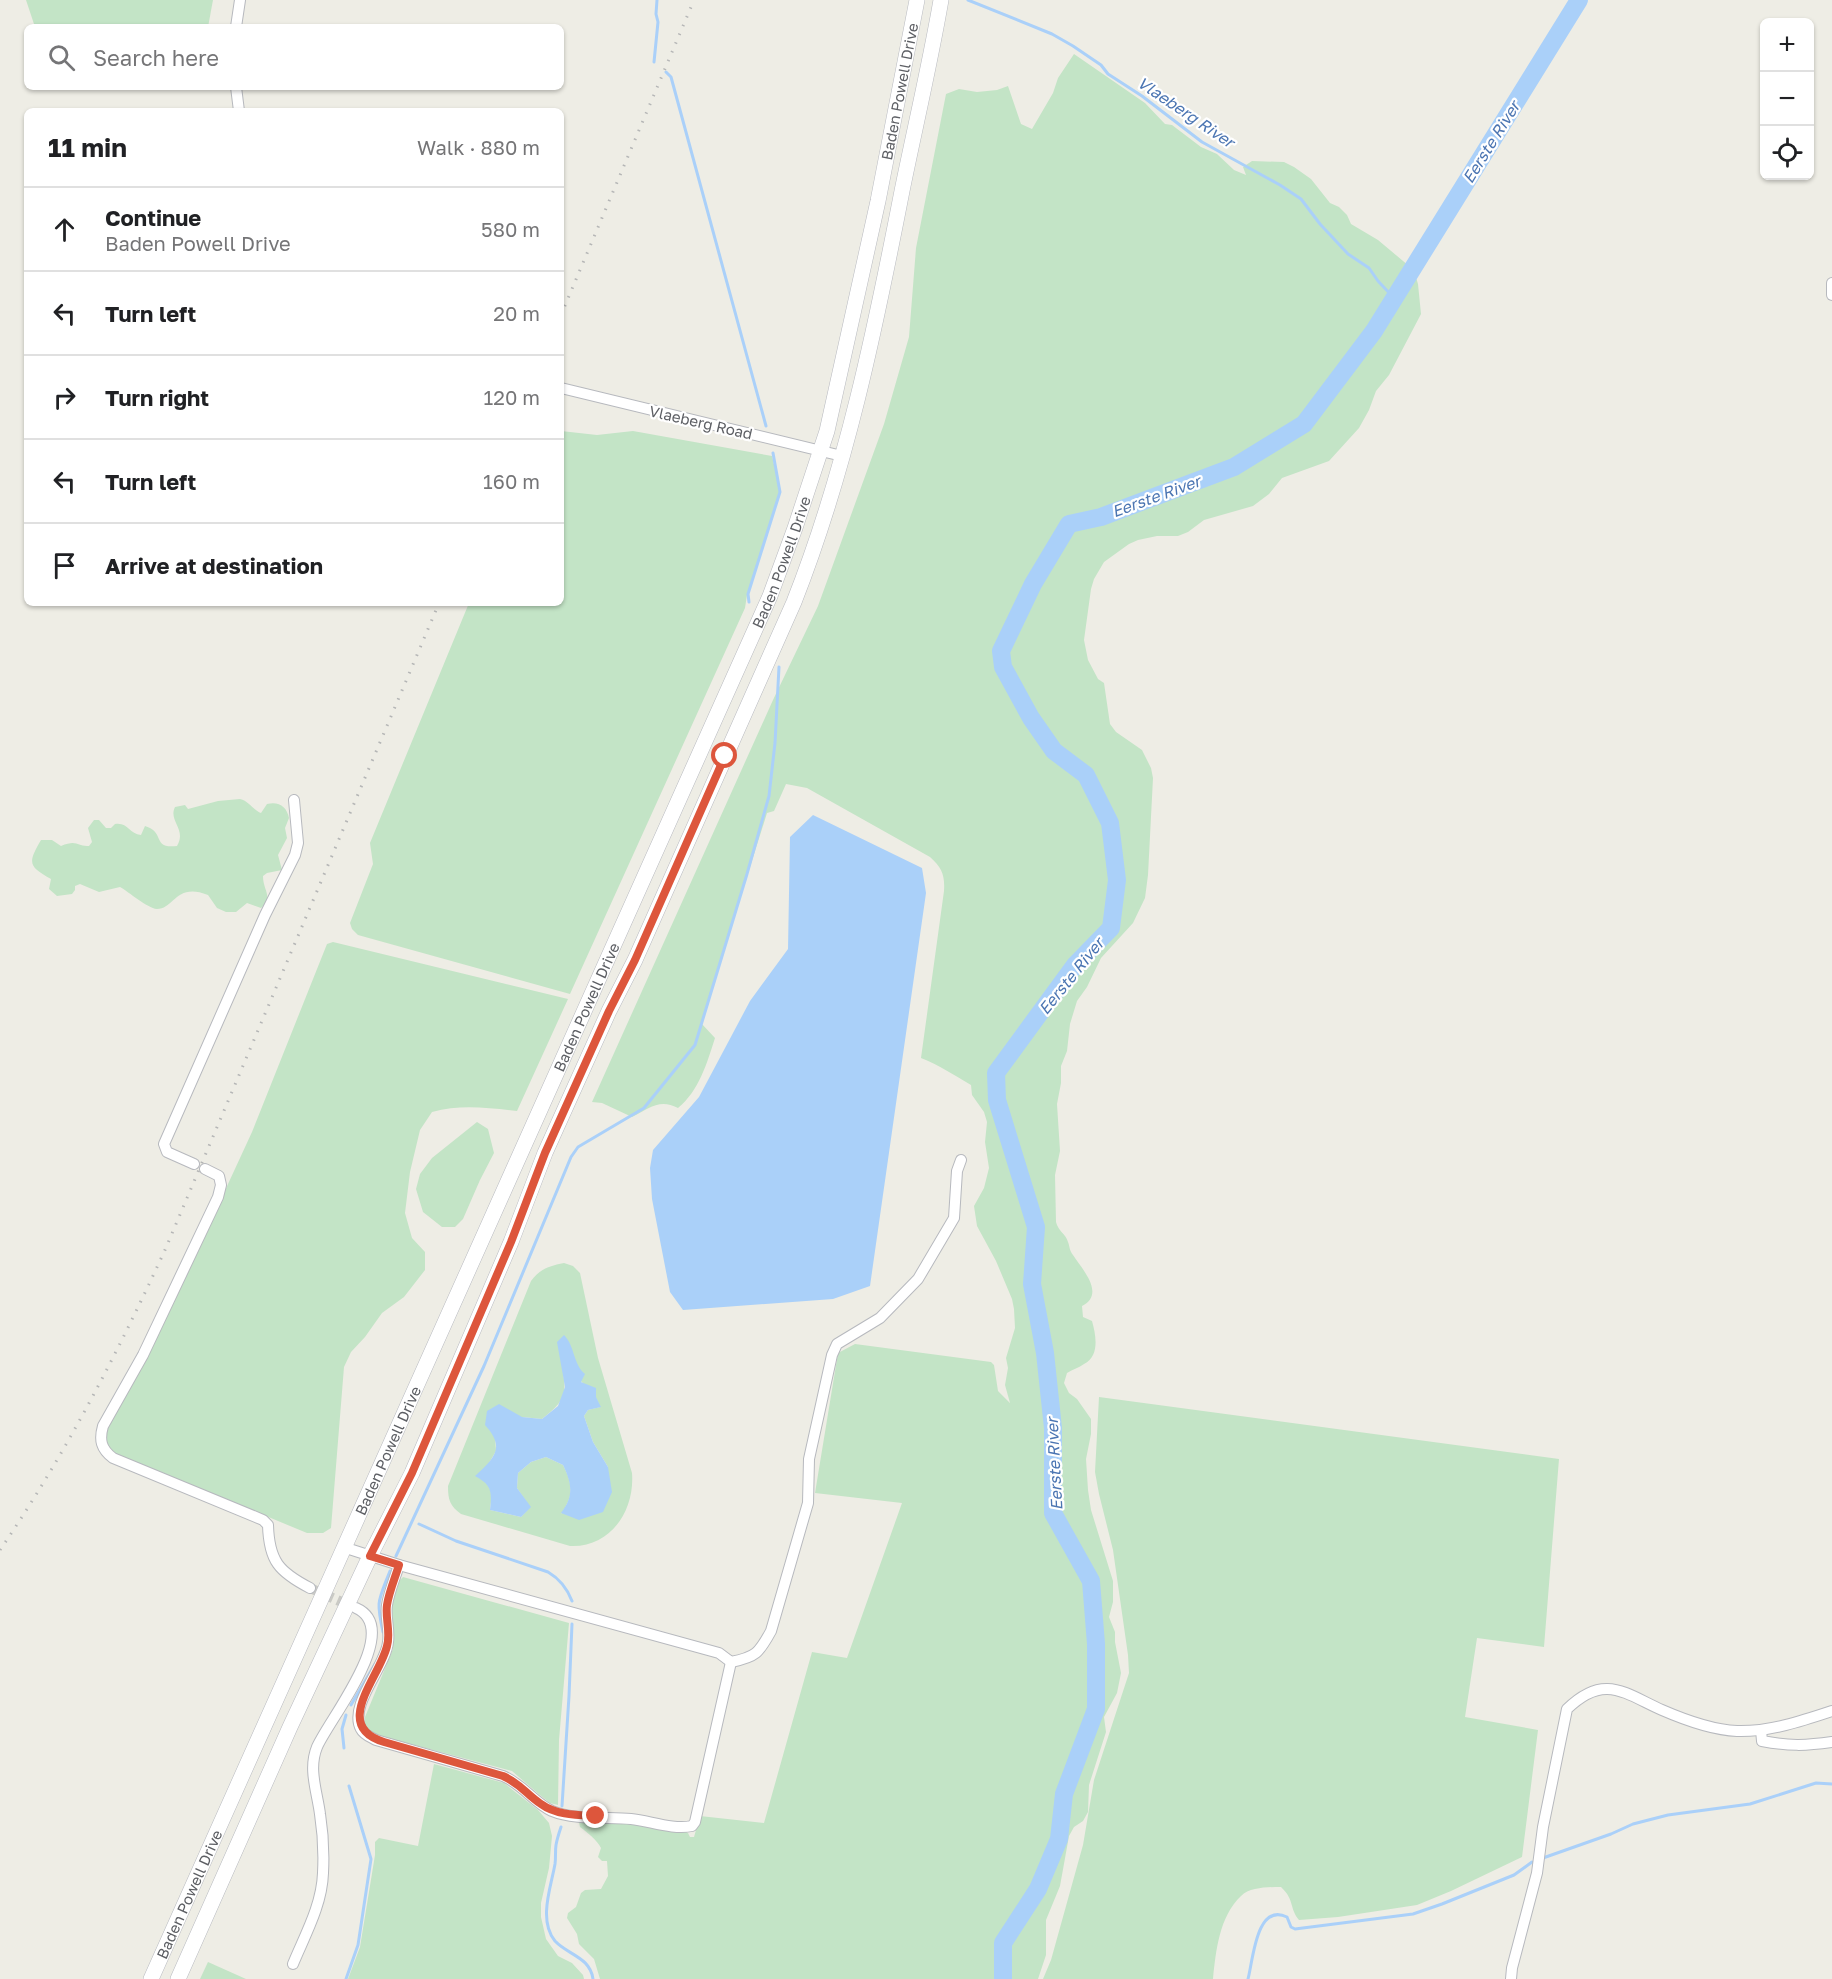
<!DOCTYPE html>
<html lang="en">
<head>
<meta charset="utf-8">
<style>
  body { margin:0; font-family:"Golos Text",sans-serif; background:#f6f6f6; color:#202124 }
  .controls { position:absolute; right:18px; top:18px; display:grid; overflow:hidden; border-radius:9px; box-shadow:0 2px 4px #0004 }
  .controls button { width:54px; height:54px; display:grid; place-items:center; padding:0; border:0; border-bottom:2px solid #e0e0e0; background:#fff; color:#202124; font:30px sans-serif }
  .stop { position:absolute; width:18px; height:18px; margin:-14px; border:4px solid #dd563c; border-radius:50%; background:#fff }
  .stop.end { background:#dd563c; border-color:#fff; box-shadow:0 2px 6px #0008 }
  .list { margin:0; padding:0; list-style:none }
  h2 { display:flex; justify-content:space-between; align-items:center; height:78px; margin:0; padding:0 24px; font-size:26px }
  h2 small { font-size:20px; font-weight:400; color:#757577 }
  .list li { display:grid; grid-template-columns:39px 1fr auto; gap:18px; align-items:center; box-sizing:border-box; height:84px; padding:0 24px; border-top:2px solid #e0e0e0 }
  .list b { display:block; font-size:22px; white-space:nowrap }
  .list p { margin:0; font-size:20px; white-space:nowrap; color:#757577 }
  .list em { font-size:20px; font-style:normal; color:#757577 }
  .icon { flex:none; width:33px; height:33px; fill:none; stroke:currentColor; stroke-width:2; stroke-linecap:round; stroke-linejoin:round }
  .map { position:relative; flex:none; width:1832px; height:1979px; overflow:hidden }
  .search { position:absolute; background:#fff; box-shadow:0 2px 4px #0004; left:24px; top:24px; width:540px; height:66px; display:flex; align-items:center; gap:15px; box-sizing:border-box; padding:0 21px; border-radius:9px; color:#757577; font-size:22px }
  .panel { position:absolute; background:#fff; box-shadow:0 2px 4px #0004; left:24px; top:108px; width:540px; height:498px; border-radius:9px }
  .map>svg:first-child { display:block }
  .green { fill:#c3e4c6; fill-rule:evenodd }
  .water { fill:#aad0f9 }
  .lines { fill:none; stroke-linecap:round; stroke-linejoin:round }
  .stream { stroke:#aad0f9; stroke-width:3 }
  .river { stroke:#aad0f9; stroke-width:18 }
  .street-tunnel { stroke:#cacac5; stroke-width:10; stroke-dasharray:10 5; stroke-linecap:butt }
  .street-casing { stroke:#b7b9be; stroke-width:12 }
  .secondary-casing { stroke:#b8bac0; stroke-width:16 }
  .street { stroke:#fff; stroke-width:10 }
  .secondary { stroke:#fff; stroke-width:15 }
  .rail { stroke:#b5b6b6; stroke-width:3; stroke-dasharray:1.5 8; stroke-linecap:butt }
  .route { stroke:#dd563c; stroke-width:8 }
  .labels { text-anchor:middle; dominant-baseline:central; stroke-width:4.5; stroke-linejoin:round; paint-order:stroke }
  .street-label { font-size:15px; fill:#5d5f64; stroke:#fff }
  .water-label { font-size:16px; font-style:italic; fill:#4b75b2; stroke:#fff }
</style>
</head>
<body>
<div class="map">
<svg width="1832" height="1979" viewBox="0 0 1832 1979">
  <rect width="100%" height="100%" fill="#eeede5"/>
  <!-- green -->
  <g class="green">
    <path d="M26 0H213L208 27H35Z"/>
    <path d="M1074 54 1145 103 1165 124 1172 125 1201 147 1217 154 1234 170 1246 175 1243 167 1252 161 1284 162 1294 167 1311 179 1330 203 1339 207 1347 215 1351 224 1378 240 1409 266 1415 274 1418 284 1421 314 1389 375 1376 391 1369 410 1359 428 1329 461 1282 478 1269 494 1253 506 1204 520 1188 532 1178 536H1157L1138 540 1129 544 1104 562 1094 579 1091 589 1084 640 1088 660 1098 679 1104 683 1110 724 1116 732 1142 750 1151 768 1153 778 1148 875 1145 898 1133 923 1101 958 1087 987 1077 1001 1070 1024 1067 1051 1061 1066V1083L1057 1104 1060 1151 1055 1175 1056 1222C1058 1231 1066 1234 1068 1242 1070 1247 1069 1250 1073 1255 1082 1269 1106 1294 1082 1306L1083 1317 1092 1321C1096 1335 1100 1356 1084 1364 1079 1368 1073 1369 1067 1373L1064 1383 1069 1393 1077 1399 1091 1419V1434L1086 1459 1088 1490 1091 1510 1113 1581V1602L1109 1617 1115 1632V1642L1121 1673 1117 1693 1104 1717 1106 1732 1089 1785 1088 1812 1083 1821 1074 1827 1069 1836 1060 1886 1046 1920V1955L1038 1979H600L594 1959 579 1944 577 1934 567 1918 568 1913 576 1907 581 1893 585 1890 601 1889 608 1876 607 1861H602L598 1857 601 1848C597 1840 588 1833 580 1827L579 1822H621L683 1830 688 1833 690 1837H694L700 1816 764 1823 812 1652 847 1658 902 1503 815 1493 838 1353 855 1344 991 1362 994 1365 998 1391 1010 1403 1005 1385 1008 1368 1006 1358 1015 1328 1014 1309 1012 1299 996 1261 977 1226 974 1206 984 1188 989 1168 985 1142 987 1122 984 1112 972 1095 971 1085C954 1075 939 1065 921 1058L944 891C945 875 942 868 930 857L807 788 786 784 774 811 767 813 701 1023 715 1038C707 1063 699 1091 678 1108 659 1098 649 1109 632 1117L602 1103 592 1102 773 700 818 606 884 424 909 337 916 248 946 94 959 89 977 92 997 90 1008 86 1021 124 1032 129 1053 93 1058 78Z"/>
    <path d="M561 431 597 435 633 431 772 456 780 490 747 595 745 608 570 994 358 935 352 929 350 923 373 864 370 843 469 603H561Z"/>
    <path d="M240 799C249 801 253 810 261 813L267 804C279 801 287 807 289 818L285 828 287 838 278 855 282 870 267 873 263 876C263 891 274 897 261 908L247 903 236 912H226L217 908 208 895C176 882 174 909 157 909 147 908 129 892 120 887L99 892 80 884 75 886V890L72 894 57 896 49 889 51 879C29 866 27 864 41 840H52L61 846C78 839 77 847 89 846L92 842 88 828 94 820H99L106 828H111L115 824C128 822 129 834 141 835L145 826C166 832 151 849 177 846 187 829 168 821 175 807L185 805 188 809 218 801Z"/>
    <path d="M333 942 568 999 517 1111C488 1108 461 1104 432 1112L420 1130 410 1172 405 1213 412 1238 425 1252V1270L404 1297 382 1313 365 1337 351 1352 344 1367 331 1528 323 1533H307L111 1452 106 1447 105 1430 222 1197 252 1132 327 944Z"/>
    <path d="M477 1122 488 1129 494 1153 480 1180 463 1219 455 1227H442L423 1212 416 1189 420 1174 432 1158Z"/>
    <path d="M564 1263 573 1266 580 1273 598 1358 632 1473C635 1511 610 1548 570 1546L461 1514C450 1506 448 1500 448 1486L531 1281C540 1269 549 1266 564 1263ZM562 1366C576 1378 594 1388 600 1407L588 1410 584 1416 593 1442 608 1467 561 1514C574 1495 573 1485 563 1465L546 1457 531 1462 518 1473 517 1488 530 1507 521 1517 490 1510 492 1493 486 1482 489 1463 496 1451 495 1436 522 1417 542 1419C566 1400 567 1395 562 1366Z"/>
    <path d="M1099 1397 1559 1459 1544 1647 1477 1638 1465 1717 1538 1730 1522 1857 1451 1891 1417 1905 1338 1917 1299 1920C1289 1908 1295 1900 1281 1887 1269 1887 1250 1887 1241 1896 1219 1917 1216 1951 1213 1979H1043L1051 1960 1083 1845 1094 1780 1129 1673 1128 1655 1113 1550 1099 1494 1095 1472Z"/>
    <path d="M403 1577 569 1623 559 1740 558 1805 550 1803 541 1796 512 1771 373 1734 365 1727V1717L393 1649 392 1604 400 1580Z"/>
    <path d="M434 1764 504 1783 538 1810 549 1823 552 1836 549 1868 541 1903V1917L546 1939 558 1956 572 1963 583 1975 584 1979H348L360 1947 375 1855V1842L379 1838 418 1846Z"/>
    <path d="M208 1962 246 1979H200Z"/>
  </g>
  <!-- water -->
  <g class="water">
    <path d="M813 815 922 868 926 893 870 1286 833 1299 683 1310 670 1292 652 1199 650 1168 653 1150 699 1097 750 1001 788 949 790 837Z"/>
    <path d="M564 1335C575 1346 573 1364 585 1374L581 1382 596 1388V1397L601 1407 588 1410 584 1416 593 1442 608 1467 612 1492 603 1512 579 1520 561 1513C574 1496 572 1484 563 1465L546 1457 531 1462 518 1473 517 1488 531 1507 521 1517 490 1510C492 1492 492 1485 475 1476 494 1458 506 1448 485 1425L487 1411 499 1404 522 1417 542 1419 558 1406 565 1387 557 1342Z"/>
  </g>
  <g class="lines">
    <!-- stream -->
    <g class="stream">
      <path d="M968 0 1052 34 1073 46 1101 65 1108 74 1142 96 1202 142 1280 185 1301 199 1320 224 1348 254 1369 268 1378 281 1394 298"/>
      <path d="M654 62 658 22 656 14 657 0"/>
      <path d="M666 72 671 77 766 426"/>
      <path d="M749 602 748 594 780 492 773 453"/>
      <path d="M419 1524 456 1541 548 1572C560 1579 567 1588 572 1601"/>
      <path d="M396 1556 484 1366 571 1157 578 1147 644 1108 695 1045 747 874 769 796 775 743 779 667"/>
      <path d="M383 1632C376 1600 378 1602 390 1571"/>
      <path d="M351 1705 375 1664"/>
      <path d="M344 1748 342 1729 346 1715"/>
      <path d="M562 1806 569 1696 572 1624"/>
      <path d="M561 1827C559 1833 557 1839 556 1845 555 1852 556 1857 555 1864 551 1887 538 1920 555 1941 568 1955 590 1957 593 1979"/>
      <path d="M1543 1858 1611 1834 1633 1824 1668 1815 1750 1804 1816 1783 1832 1784"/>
      <path d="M346 1979 358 1945 371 1859 349 1786"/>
      <path d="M1248 1979C1253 1961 1256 1902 1287 1917L1291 1927 1295 1929 1413 1914 1442 1904 1514 1875 1532 1862"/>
    </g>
    <!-- river -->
    <path class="river" d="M1003 1979V1943L1038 1889 1059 1839 1064 1794 1096 1709V1644L1091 1581 1053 1513V1428L1045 1353 1032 1284 1036 1227 997 1100 996 1073 1075 965 1111 928 1117 880 1110 823 1086 775 1054 751 1031 718 1003 667 1001 651 1033 584 1069 524 1101 517 1234 467 1304 424 1374 331 1579 0"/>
    <!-- street-tunnel -->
    <path class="street-tunnel" d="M310 1588 353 1607"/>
    <defs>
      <g id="street">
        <path d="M236 27 240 0"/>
        <path d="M236 87 239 111"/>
        <path d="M1832 283V295"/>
        <path d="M561 388 842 456"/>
        <path d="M194 1164 167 1152 164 1144 265 915 295 855 298 843 294 800"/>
        <path d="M205 1169 219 1176 221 1185 218 1197 143 1355 103 1426C99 1440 101 1449 113 1458L263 1520 268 1525C269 1561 279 1572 310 1588"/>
        <path d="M343 1547 399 1565 719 1653 731 1662C756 1657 759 1653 771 1631L808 1503 809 1459 832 1355 837 1344 880 1318 918 1279 954 1218 957 1171 961 1160"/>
        <path d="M399 1565C395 1578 389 1592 387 1605 385 1617 390 1630 388 1642 386 1666 348 1705 361 1729 364 1735 371 1737 376 1740L503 1776C524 1785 533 1802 552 1811 573 1820 608 1817 631 1819 650 1821 673 1830 692 1826L695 1822 731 1662"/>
        <path d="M1761 1730 1762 1741C1789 1746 1805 1746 1832 1742"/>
        <path d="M293 1964C305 1935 322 1905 323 1873 324 1854 323 1833 320 1814 317 1791 308 1769 317 1747 329 1719 404 1629 356 1608"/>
        <path d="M1511 1979 1512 1968 1537 1873 1543 1827 1567 1709C1604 1673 1624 1693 1662 1710 1685 1720 1713 1730 1737 1731 1769 1732 1802 1721 1832 1711"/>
      </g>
      <g id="secondary">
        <path id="s1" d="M151 1979 770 596 795 528 827 431 878 201 917 0"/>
        <path d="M178 1979 290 1727 370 1556 412 1473 511 1242 545 1153 609 1011 635 960 794 602C846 470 875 330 902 191 915 127 930 64 941 0"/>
      </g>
    </defs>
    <!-- street casing -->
    <use href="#street" class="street-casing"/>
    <!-- secondary casing -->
    <use href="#secondary" class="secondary-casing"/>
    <!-- street -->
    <use href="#street" class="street"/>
    <!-- secondary -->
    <use href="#secondary" class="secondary"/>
    <!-- rail -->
    <g class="rail">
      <path d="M561 315 694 0"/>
      <path d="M0 1550C65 1455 117 1354 165 1250L439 603"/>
    </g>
  </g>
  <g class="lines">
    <!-- route -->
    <path class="route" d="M596 1816C577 1815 556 1815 541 1804 526 1794 521 1784 503 1776L384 1742C331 1726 380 1677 387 1646 391 1633 385 1618 387 1605 389 1592 395 1578 399 1565L370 1556 412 1473 511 1242 545 1153 609 1011 635 960 725 756"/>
  </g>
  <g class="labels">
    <!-- street labels -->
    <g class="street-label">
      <text stroke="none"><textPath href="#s1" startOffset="2037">Baden Powell Drive</textPath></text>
      <text transform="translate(701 422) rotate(13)">Vlaeberg Road</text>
      <text stroke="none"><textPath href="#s1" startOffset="1551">Baden Powell Drive</textPath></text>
      <text stroke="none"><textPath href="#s1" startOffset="1065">Baden Powell Drive</textPath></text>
      <text stroke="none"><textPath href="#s1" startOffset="579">Baden Powell Drive</textPath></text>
      <text stroke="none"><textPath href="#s1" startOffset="93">Baden Powell Drive</textPath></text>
    </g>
    <!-- water labels -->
    <g class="water-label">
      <text transform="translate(1186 112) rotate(34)">Vlaeberg River</text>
      <text transform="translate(1491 142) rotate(-58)">Eerste River</text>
      <text transform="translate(1156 496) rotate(-20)">Eerste River</text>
      <text transform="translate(1071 976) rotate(-51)">Eerste River</text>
      <text transform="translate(1054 1464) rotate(-93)">Eerste River</text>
    </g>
  </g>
</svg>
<div class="controls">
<button>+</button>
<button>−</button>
<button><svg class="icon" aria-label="locate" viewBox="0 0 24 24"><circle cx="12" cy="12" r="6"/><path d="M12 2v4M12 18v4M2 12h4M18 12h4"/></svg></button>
</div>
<div class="stop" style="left:725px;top:756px"></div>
<div class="stop end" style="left:596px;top:1816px"></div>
<div class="search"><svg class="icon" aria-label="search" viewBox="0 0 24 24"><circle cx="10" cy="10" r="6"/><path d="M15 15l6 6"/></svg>Search here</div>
<section class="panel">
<h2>11 min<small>Walk · 880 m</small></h2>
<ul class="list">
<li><svg class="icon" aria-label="ahead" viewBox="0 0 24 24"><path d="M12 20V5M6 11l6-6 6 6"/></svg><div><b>Continue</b><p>Baden Powell Drive</p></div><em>580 m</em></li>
<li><svg class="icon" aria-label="left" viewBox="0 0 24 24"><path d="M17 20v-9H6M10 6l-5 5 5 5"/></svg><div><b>Turn left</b></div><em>20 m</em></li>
<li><svg class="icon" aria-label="right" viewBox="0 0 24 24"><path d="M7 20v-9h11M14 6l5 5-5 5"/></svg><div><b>Turn right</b></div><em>120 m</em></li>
<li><svg class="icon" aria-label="left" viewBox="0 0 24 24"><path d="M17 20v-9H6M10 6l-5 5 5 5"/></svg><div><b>Turn left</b></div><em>160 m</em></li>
<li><svg class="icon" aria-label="arrive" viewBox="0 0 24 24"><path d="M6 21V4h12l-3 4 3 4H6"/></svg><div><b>Arrive at destination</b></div></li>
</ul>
</section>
</div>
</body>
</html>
